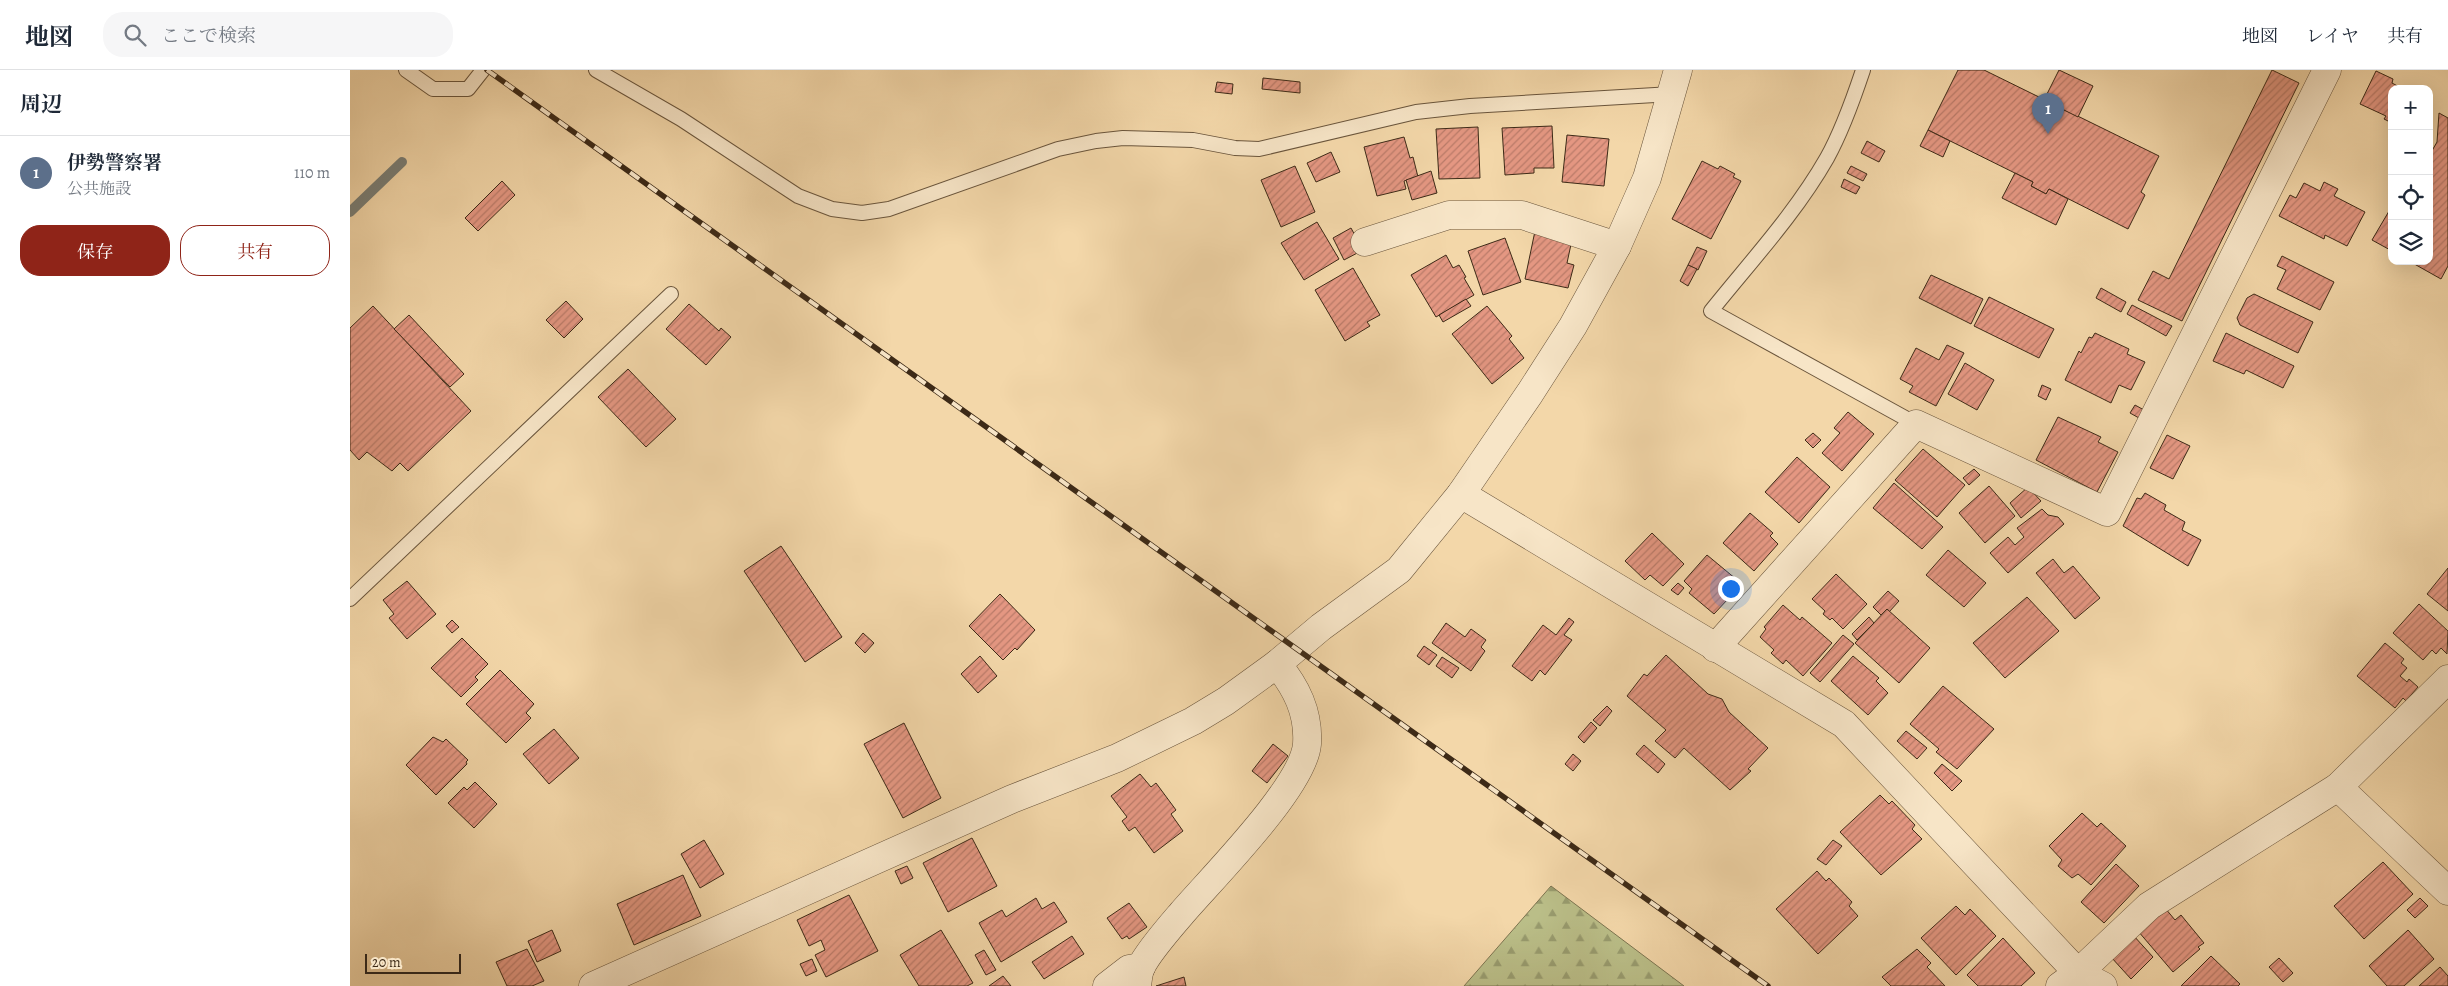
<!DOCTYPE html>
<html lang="ja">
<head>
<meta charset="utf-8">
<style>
  body { margin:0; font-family:Alegreya,"Noto Serif JP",serif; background:#f6f6f7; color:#1f2937 }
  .controls { position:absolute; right:15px; top:15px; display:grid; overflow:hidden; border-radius:10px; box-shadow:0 5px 20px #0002 }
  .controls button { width:45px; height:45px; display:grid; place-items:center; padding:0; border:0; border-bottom:1px solid #e0e1e3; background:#fff; color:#1f2937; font:25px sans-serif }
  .scale { position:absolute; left:15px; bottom:12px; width:96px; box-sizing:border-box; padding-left:5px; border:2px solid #3d2a17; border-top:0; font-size:14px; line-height:18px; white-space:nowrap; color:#3d2a17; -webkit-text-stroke:4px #f7e5c7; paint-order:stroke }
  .you { position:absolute; left:1380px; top:518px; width:18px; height:18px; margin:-12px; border:4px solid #fff; border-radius:50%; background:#1a73e8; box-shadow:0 0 0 8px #1a73e833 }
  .badge { display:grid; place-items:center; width:32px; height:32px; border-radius:50%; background:#8f2418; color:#fff; font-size:16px; font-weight:700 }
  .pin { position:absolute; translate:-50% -41px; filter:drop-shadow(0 1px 2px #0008) }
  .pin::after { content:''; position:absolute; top:26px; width:18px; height:15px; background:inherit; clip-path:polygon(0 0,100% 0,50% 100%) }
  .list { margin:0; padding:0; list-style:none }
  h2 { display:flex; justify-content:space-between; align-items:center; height:65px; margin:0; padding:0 20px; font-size:21px }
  h2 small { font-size:16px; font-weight:400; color:#747a83 }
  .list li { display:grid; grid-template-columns:32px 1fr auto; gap:15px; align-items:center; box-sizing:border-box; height:75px; padding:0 20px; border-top:1px solid #e0e1e3 }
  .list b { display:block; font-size:19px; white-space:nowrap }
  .list p { margin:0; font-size:16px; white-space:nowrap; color:#747a83 }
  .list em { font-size:16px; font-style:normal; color:#747a83 }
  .actions { display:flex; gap:10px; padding:15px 20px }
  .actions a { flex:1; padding:11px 0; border:1px solid #8f2418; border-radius:20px; text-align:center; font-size:18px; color:#8f2418 }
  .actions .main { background:#8f2418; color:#fff }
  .icon { flex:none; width:28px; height:28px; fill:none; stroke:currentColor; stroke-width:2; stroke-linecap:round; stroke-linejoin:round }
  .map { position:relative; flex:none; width:2098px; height:916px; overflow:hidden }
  header { display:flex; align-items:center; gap:30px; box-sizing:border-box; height:70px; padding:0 25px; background:#fff; border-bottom:1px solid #e0e1e3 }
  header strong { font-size:24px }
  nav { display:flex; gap:28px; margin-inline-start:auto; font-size:18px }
  .search { width:350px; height:45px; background:#f6f6f7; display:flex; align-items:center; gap:12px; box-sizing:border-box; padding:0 18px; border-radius:20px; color:#747a83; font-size:19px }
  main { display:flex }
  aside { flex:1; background:#fff }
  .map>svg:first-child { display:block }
  .forest { fill:url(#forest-firs); stroke:#7c7450 }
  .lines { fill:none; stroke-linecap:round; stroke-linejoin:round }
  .stream { stroke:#797e76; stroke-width:10 }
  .building { fill:url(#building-hatch); stroke:#3d2a17 }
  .lane-casing { stroke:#6a553c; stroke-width:16 }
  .street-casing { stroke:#6a553c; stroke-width:29 }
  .lane { stroke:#f7e5c7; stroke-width:14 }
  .street { stroke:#f7e5c7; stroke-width:28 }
  .rail-casing { stroke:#3d2a17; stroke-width:5.5 }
  .rail { stroke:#f7e5c7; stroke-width:4; stroke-dasharray:11; stroke-linecap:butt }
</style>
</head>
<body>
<header>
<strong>地図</strong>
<div class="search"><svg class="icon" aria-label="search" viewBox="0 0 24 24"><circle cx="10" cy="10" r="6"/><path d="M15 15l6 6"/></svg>ここで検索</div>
<nav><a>地図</a><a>レイヤ</a><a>共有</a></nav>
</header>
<main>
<aside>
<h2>周辺<small></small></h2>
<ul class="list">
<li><span class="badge" style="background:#5c6f8a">1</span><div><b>伊勢警察署</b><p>公共施設</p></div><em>110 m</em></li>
</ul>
<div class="actions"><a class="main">保存</a><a>共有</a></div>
</aside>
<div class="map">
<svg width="2098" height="916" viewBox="0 0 2098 916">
  <defs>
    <pattern id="forest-firs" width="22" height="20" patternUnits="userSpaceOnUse" patternTransform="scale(1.25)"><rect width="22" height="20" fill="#babe88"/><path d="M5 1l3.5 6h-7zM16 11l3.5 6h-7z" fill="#989b6e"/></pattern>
    <pattern id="building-hatch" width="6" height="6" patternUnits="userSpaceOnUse" patternTransform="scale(1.25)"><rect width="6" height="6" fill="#e49782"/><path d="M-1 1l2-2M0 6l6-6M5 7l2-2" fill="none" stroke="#ba7b69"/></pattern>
  </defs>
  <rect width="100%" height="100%" fill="#f3d7a9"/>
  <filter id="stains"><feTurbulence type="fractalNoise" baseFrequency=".004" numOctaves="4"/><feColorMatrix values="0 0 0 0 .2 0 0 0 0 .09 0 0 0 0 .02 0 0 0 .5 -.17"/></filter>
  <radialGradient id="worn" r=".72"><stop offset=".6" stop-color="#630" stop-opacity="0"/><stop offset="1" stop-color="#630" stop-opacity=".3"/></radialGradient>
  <!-- forest -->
  <path class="forest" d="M1201 816 1334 916H1114Z"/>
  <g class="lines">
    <!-- stream -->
    <path class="stream" d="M0 142 52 92"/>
  </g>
  <!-- building -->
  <g class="building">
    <path d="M1608 0H1634L1809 86 1791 122 1795 125 1778 159 1699 119 1696 124 1681 116 1683 112 1578 60Z"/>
    <path d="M1709 0 1743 16 1728 47 1694 30Z"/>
    <path d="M1922 0 1949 13 1832 251 1788 230 1803 201 1819 209Z"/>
    <path d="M2026 1 2043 9 2042 13 2053 19H2042V53L2034 49 2036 46 2010 34Z"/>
    <path d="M913 8 950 12V23L912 19Z"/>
    <path d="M867 12 883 14 882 24 865 22Z"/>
    <path d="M2089 43 2098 48V196L2091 209 2059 191H2079V86L2087 72Z"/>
    <path d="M1202 56 1204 98H1184V103L1155 105 1152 58Z"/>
    <path d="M1128 57 1130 108 1089 109 1086 59Z"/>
    <path d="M1578 60 1600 71 1593 87 1570 76Z"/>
    <path d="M1217 65 1259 69 1254 116 1212 112Z"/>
    <path d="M1054 67 1060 88 1063 87 1068 107 1054 111 1056 119 1027 126 1014 77Z"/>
    <path d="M1517 71 1535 81 1529 92 1511 83Z"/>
    <path d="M981 82 990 102 966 112 957 93Z"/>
    <path d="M1352 91 1368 99 1370 96 1385 104 1383 107 1391 111 1361 169 1322 149Z"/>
    <path d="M945 96 965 142 931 157 911 110Z"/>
    <path d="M1501 96 1517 104 1513 111 1497 103Z"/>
    <path d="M1081 101 1087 123 1062 130 1056 110Z"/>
    <path d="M1665 103 1683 112 1681 116 1696 124 1699 119 1718 129 1706 155 1652 128Z"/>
    <path d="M1494 109 1510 117 1506 124 1491 117Z"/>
    <path d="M152 111 165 125 128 161 115 148Z"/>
    <path d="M1974 112 1988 119 1984 126 2015 142 1997 176 1975 165 1974 169 1929 146 1940 125 1946 128 1954 113 1970 121Z"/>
    <path d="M2042 136V181L2022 170Z"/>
    <path d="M967 152 989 189 954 210 931 173Z"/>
    <path d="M1001 158 1013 180 994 190 983 168Z"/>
    <path d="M1185 161 1223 165 1217 193 1224 195 1218 218 1175 209Z"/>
    <path d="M1155 168 1171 212 1133 225 1118 181Z"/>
    <path d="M1347 177 1357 181 1348 200 1338 195Z"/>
    <path d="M1096 185 1103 198 1109 195 1116 207 1114 208 1124 225 1086 247 1061 205Z"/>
    <path d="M1932 186 1984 212 1970 240 1927 219 1936 200 1927 196Z"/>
    <path d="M1338 195 1347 199 1338 216 1330 211Z"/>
    <path d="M1003 198 1030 245 1017 252 1020 256 995 271 965 220Z"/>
    <path d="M1581 205 1633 229 1621 254 1569 228Z"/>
    <path d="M1751 218 1776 232 1771 242 1746 228Z"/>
    <path d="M1904 224 1963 252 1948 283 1890 255 1887 248 1897 228Z"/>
    <path d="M1639 227 1704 259 1689 288 1624 256Z"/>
    <path d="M1116 229 1121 236 1093 252 1089 245Z"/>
    <path d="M216 231 233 249 214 268 196 250Z"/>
    <path d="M339 234 369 261 371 258 381 267 356 295 316 259Z"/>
    <path d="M1782 235 1822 256 1816 266 1777 244Z"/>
    <path d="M23 236 121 341 58 401 50 393 42 401 17 382 9 390 0 380V258Z"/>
    <path d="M1137 236 1162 266 1159 269 1174 288 1142 314 1102 264Z"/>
    <path d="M59 245 114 304 100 317 44 259Z"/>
    <path d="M1745 263 1779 279 1777 284 1795 292 1781 320 1769 315 1761 333 1715 310 1729 281 1731 283 1739 267 1742 268Z"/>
    <path d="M1876 263 1944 296 1933 318 1896 300 1894 304 1863 291Z"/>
    <path d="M1597 275 1614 283 1586 336 1559 322 1563 316 1550 309 1566 278 1589 290Z"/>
    <path d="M1615 293 1644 310 1627 340 1598 324Z"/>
    <path d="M278 299 326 349 296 377 248 327Z"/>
    <path d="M1692 315 1701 319 1696 330 1688 326Z"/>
    <path d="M1785 335 1794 340 1789 348 1780 343Z"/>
    <path d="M1498 342 1524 364 1492 401 1472 383 1490 363 1484 358Z"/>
    <path d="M1708 347 1751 367 1748 372 1768 382 1747 422 1686 390Z"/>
    <path d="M1463 363 1471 370 1463 378 1455 370Z"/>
    <path d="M1817 365 1840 376 1823 409 1800 398Z"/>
    <path d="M1573 379 1615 415 1587 447 1545 410Z"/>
    <path d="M1447 387 1480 417 1449 453 1415 422Z"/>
    <path d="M1624 399 1630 405 1619 415 1613 408Z"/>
    <path d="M1544 413 1593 457 1572 479 1523 438Z"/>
    <path d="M1639 416 1665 446 1635 473 1609 443Z"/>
    <path d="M1678 417 1691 431 1671 448 1660 433Z"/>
    <path d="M1795 423 1816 435 1814 440 1835 452 1832 460 1851 470 1838 496 1773 456 1787 428 1791 429Z"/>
    <path d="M1692 439 1698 445 1708 447 1714 454 1658 503 1640 483 1658 467 1665 475 1674 467 1667 458Z"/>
    <path d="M1400 443 1423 463 1420 466 1428 474 1404 501 1373 473Z"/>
    <path d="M1302 463 1334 494 1313 516 1300 505 1295 510 1275 491Z"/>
    <path d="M431 476 492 567 455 592 394 501Z"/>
    <path d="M1598 480 1636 513 1614 537 1576 505Z"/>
    <path d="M1357 485 1392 514 1364 544 1339 523 1342 519 1334 511Z"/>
    <path d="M1703 489 1714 503 1723 496 1750 528 1725 549 1686 503Z"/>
    <path d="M2098 498V541L2077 524Z"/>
    <path d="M1486 504 1517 534 1493 559 1482 548 1480 550 1473 544 1475 541 1462 529Z"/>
    <path d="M57 511 86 544 57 569 39 548 44 544 33 530Z"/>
    <path d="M1328 513 1334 518 1328 525 1321 520Z"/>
    <path d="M1538 521 1549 531 1539 542 1537 539 1531 545 1523 537Z"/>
    <path d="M650 524 685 560 667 580 665 578 653 590 619 556Z"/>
    <path d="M1677 527 1709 561 1655 608 1623 573Z"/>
    <path d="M2069 534 2098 561 2097 584 2091 578 2086 584 2082 580 2073 590 2043 563Z"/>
    <path d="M1433 535 1450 550 1452 547 1482 573 1453 606 1436 590 1433 594 1421 583 1424 580 1410 567 1416 559 1414 557Z"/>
    <path d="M1537 539 1580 578 1549 613 1505 573Z"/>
    <path d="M1519 547 1524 553 1507 570 1502 564Z"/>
    <path d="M1219 548 1224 552 1214 565 1222 570 1195 605 1190 600 1182 611 1162 596 1193 555 1206 565Z"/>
    <path d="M102 550 109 557 102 563 96 556Z"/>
    <path d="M1096 553 1115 567 1121 559 1136 570 1131 577 1135 581 1121 601 1082 573Z"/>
    <path d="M513 563 524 573 515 583 505 573Z"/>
    <path d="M1493 565 1504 574 1470 612 1460 603Z"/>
    <path d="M112 568 138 594 125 607 128 610 111 627 81 598Z"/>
    <path d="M2035 573 2054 589 2051 593 2057 598 2050 606 2057 612 2059 609 2068 617 2056 631 2053 628 2045 638 2007 606Z"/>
    <path d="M1074 576 1087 585 1079 595 1067 586Z"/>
    <path d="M1316 585 1358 624 1372 629 1379 642 1418 678 1398 699 1401 701 1380 720 1334 678 1325 688 1305 671 1316 660 1277 626 1294 604 1297 606Z"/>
    <path d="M630 586 647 606 628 623 611 604Z"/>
    <path d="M1503 586 1529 608 1526 611 1538 623 1518 645 1481 611Z"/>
    <path d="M1092 587 1109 598 1102 608 1086 596Z"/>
    <path d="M150 600 184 634 176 643 181 648 156 673 116 634Z"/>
    <path d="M1593 616 1644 659 1607 699 1586 682 1589 679 1560 654Z"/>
    <path d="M1257 636 1262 641 1250 656 1243 650Z"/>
    <path d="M1241 652 1247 658 1234 673 1228 667Z"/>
    <path d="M554 653 591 728 553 748 514 674Z"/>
    <path d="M204 659 229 688 199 714 173 684Z"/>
    <path d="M1556 661 1577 678 1567 689 1547 671Z"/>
    <path d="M83 667 93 672 96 669 118 690 116 692 117 694 86 725 56 695Z"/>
    <path d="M923 674 938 686 917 713 902 701Z"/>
    <path d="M1294 675 1315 694 1308 703 1286 684Z"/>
    <path d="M1223 684 1231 691 1223 701 1215 694Z"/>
    <path d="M1592 694 1612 711 1602 721 1584 703Z"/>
    <path d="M790 704 801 717 806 713 826 740 821 744 833 761 804 783 785 757 779 761 772 751 777 747 761 726Z"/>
    <path d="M125 712 147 734 124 758 98 733 114 717 117 720Z"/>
    <path d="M1530 725 1539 734 1542 731 1565 755 1562 759 1572 769 1531 805 1490 762Z"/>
    <path d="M1732 743 1747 757 1751 753 1776 776 1741 815 1728 804 1722 808 1708 796 1712 790 1699 776Z"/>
    <path d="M622 768 647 816 598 842 573 793Z"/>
    <path d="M354 770 374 804 350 818 331 784Z"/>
    <path d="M1483 770 1492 776 1476 795 1467 789Z"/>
    <path d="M2033 792 2063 824 2014 869 1984 836Z"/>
    <path d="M1766 794 1789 816 1754 853 1731 832Z"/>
    <path d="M557 796 563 808 551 814 545 801Z"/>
    <path d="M1467 801 1476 811 1479 808 1502 832 1499 836 1508 846 1468 884 1426 839Z"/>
    <path d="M333 805 351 846 284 875 267 834Z"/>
    <path d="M499 825 528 881 476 907 465 885 475 880 471 870 459 876 447 850Z"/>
    <path d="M686 828 692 839 704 832 717 852 651 892 629 853 652 840 656 847Z"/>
    <path d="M2070 828 2078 836 2065 848 2057 840Z"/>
    <path d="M779 833 797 857 779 869 777 866 772 869 757 848Z"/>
    <path d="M1606 836 1615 845 1620 839 1646 866 1606 905 1571 868Z"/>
    <path d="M1815 838 1825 850 1831 845 1854 873 1848 877 1850 879 1823 902 1788 861Z"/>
    <path d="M202 860 211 881 187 892 178 871Z"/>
    <path d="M591 860 623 913 617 916H569L550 885Z"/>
    <path d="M2058 860 2084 889 2054 916H2037L2019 896Z"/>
    <path d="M1783 865 1803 887 1781 909 1761 887Z"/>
    <path d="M722 866 734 884 694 909 682 892Z"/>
    <path d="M1653 868 1685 903 1671 916H1628L1617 905Z"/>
    <path d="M177 879 194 911 182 916H157L146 892Z"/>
    <path d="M1567 879 1581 893 1577 897 1595 916H1541L1532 907Z"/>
    <path d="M634 880 646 900 636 905 625 885Z"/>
    <path d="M1861 886 1890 914 1888 916H1831Z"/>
    <path d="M1929 888 1943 903 1933 912 1919 897Z"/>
    <path d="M462 889 467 901 456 906 450 894Z"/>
    <path d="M2090 897 2098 906V916H2069Z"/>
    <path d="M653 906 661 916H639Z"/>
    <path d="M834 907 836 916H806Z"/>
  </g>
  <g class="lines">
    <defs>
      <g id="lane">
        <path d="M56 0 83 19H118L133 0"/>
        <path d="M246 0 331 49 448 126 482 139 512 143 539 139 708 79 746 71 773 68 843 70 885 78 909 79 1066 42 1120 36 1322 24"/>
        <path d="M1513 0C1503 30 1492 61 1477 88 1445 144 1401 191 1361 241L1566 354"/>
        <path d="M0 529 321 224"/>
      </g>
      <g id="street">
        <path d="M1015 172 1099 145H1172L1267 176"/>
        <path d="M1111 424 1494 654 1728 903 1753 916"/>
        <path d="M1365 578 1566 354 1757 442 1977 0"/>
        <path d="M2098 609 1988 717 2098 821"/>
        <path d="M243 916 662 729 767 688 843 651 876 631 927 594 971 557 1049 500 1111 424 1180 323 1223 256 1267 176 1297 108 1328 0"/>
        <path d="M757 916 779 899 791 897"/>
        <path d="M787 916C788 910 788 903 791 897 798 882 820 857 832 843 862 808 954 716 957 674 959 642 946 617 927 594"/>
        <path d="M1710 916 1728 903 1799 836 1988 717"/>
      </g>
    </defs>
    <!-- lane casing -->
    <use href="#lane" class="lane-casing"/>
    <!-- street casing -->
    <use href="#street" class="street-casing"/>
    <!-- lane -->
    <use href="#lane" class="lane"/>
    <!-- street -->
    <use href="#street" class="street"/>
    <defs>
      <path id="rail" d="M137 0 1418 916"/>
    </defs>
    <!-- rail casing -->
    <use href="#rail" class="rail-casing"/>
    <!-- rail -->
    <use href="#rail" class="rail"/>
  </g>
  <rect width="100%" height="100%" filter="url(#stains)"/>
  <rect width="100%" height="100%" fill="url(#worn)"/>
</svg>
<div class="controls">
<button>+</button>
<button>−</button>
<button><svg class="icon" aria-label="locate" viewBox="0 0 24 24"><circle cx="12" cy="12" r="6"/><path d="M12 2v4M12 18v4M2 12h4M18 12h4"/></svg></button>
<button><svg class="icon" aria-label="layers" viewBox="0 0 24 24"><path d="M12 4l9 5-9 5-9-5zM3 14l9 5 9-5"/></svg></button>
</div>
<div class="scale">20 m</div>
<div class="you"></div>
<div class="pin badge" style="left:1698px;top:64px;background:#5c6f8a">1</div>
</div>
</main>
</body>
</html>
